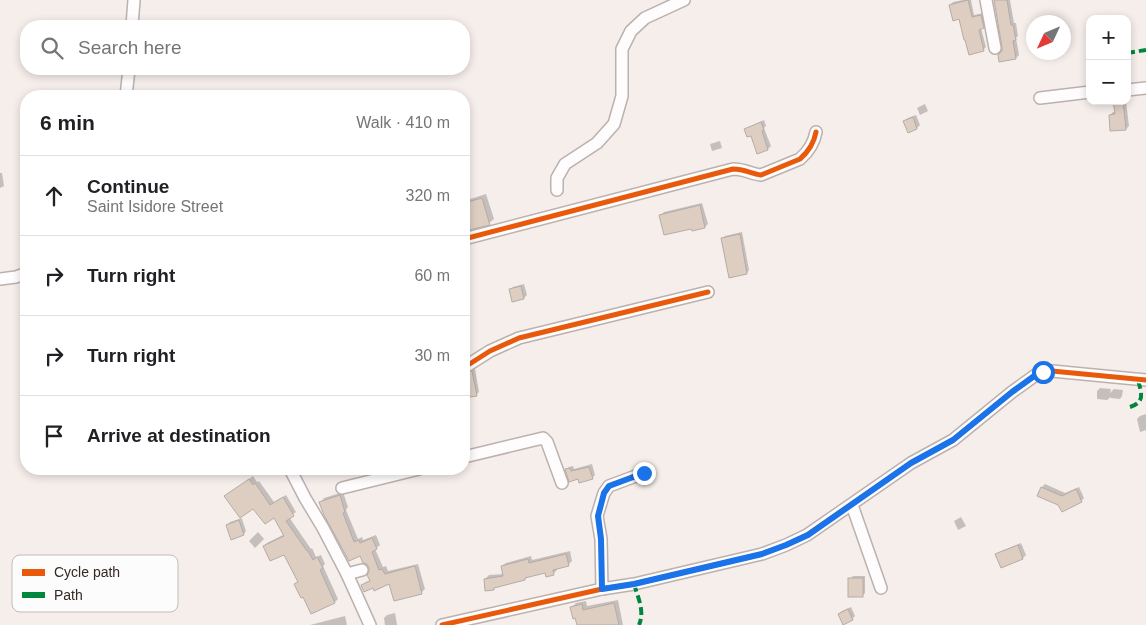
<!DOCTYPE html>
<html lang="en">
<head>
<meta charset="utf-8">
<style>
  body { margin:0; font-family:Arial,sans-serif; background:#f2f2f2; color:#202124 }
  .controls { position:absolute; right:15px; top:15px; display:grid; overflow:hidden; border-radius:10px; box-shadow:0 2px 8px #0003 }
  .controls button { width:45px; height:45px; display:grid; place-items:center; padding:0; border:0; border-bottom:1px solid #e0e0e0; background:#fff; color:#202124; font:25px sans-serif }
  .compass { position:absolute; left:1026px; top:15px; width:45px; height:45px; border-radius:50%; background:#fff; box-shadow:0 2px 8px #0003; rotate:226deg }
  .stop { position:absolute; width:15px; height:15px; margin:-11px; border:4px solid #1a73e8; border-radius:50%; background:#fff }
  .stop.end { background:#1a73e8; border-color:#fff; box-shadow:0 1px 5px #0008 }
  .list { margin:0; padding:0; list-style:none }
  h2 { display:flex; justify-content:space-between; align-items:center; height:65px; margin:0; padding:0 20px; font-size:21px }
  h2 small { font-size:16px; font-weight:400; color:#757577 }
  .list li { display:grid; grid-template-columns:32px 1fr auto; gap:15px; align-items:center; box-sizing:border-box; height:80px; padding:0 20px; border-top:1px solid #e0e0e0 }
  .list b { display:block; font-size:19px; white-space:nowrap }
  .list p { margin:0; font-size:16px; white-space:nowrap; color:#757577 }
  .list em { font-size:16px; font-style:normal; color:#757577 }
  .icon { flex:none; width:28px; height:28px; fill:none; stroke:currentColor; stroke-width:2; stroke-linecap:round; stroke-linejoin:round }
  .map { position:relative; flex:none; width:1146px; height:625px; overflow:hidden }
  .search { position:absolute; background:#fff; box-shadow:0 2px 8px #0003; left:20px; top:20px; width:450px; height:55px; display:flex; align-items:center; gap:12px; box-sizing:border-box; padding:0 18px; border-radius:20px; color:#757577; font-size:19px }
  .panel { position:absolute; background:#fff; box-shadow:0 2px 8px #0003; left:20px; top:90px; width:450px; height:385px; border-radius:20px }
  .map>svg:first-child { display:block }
  .shadow { fill:#0003 }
  .building { fill:#decec2; stroke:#b5aca7 }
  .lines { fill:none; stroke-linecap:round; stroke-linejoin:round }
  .minor-casing { stroke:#bbb1ae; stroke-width:14 }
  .minor { stroke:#fefcfc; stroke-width:11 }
  .quiet { stroke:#00873e; stroke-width:4; stroke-dasharray:8 4; stroke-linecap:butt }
  .cycleway-casing { stroke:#fcfcfc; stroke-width:8 }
  .cycleway { stroke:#e8590c; stroke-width:5 }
  .route { stroke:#1a73e8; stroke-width:6 }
  .key { fill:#fcfcfc; stroke:#c1bcbb; stroke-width:1 }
  .key-label { font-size:14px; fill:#362824 }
</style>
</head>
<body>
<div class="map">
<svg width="1146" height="625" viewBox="0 0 1146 625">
  <rect width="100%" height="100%" fill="#f6eeeb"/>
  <!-- shadow -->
  <g class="shadow">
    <path d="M963 0H971L974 15 984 13 986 25 981 28 986 47 983 50 950 5 953 2Z"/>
    <path d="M995 0H1010L1014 23H1016L1018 36 1016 38 1019 55 1016 58 1003 51Z"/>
    <path d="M1115 101H1126L1129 126 1126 129 1110 115 1113 112H1116Z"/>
    <path d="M925 104 928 111 920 115 917 108Z"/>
    <path d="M916 115 920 125 917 128 905 121 908 118Z"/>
    <path d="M764 120 766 126 764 128 771 146 768 149 746 130 749 127Z"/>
    <path d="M720 141 722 148 712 151 710 144Z"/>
    <path d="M0 173H2L4 186 0 188Z"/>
    <path d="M486 194 494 219 489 223 464 230V201Z"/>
    <path d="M702 203 708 224 705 227 693 230 661 215 664 212Z"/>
    <path d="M742 232 749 270 747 273 722 239 725 236Z"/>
    <path d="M524 284 527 295 524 298 510 290 513 287Z"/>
    <path d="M464 369 466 371 475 369 479 392 476 395 464 397Z"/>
    <path d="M1100 388 1111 389 1110 393 1114 389 1123 390 1122 396 1120 399 1111 398V397L1107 400 1097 399V391Z"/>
    <path d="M1146 414V430L1140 432 1137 419 1140 416Z"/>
    <path d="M592 464 595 475 592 478H579L566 470 569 467 573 466 574 469Z"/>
    <path d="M253 476 257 482 259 481 274 502 286 495 296 512 289 517 311 549 312 548 316 557 321 555 325 564 323 566 338 599 335 602 312 613 304 596 296 584 298 581 285 553 264 546 267 543 285 534 274 516 253 508 241 516 246 531 244 534 227 525 230 522 242 518 226 496Z"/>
    <path d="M1045 484 1065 493 1079 487 1084 498 1081 501 1059 504 1042 487Z"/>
    <path d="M343 492 348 507 346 510 358 539 362 537 363 540 376 535 380 545 375 549 383 567 386 566 388 571 418 564 425 589 421 593 390 582 374 587 363 585 366 582 371 580V568L321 502 324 498Z"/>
    <path d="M961 517 966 526 958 530 954 521Z"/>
    <path d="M258 532 264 539 255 548 249 541Z"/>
    <path d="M1021 543 1026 555 1023 558 1001 566 997 555 999 552Z"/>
    <path d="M570 551 572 561 568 565 556 568 557 570 553 574 546 572 528 576 525 579H485L489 575 504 574 502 566 506 563 531 556 532 560Z"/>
    <path d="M853 576H865V593L862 596 850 579Z"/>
    <path d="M618 600 623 625H578L572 607 576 603 586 601 587 606Z"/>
    <path d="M851 607 855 616 852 619 839 614 842 611Z"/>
    <path d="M395 613 397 625H385L384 618 387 615Z"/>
    <path d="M345 616 347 625H310Z"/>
  </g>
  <!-- building -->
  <g class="building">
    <path d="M968 0 972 17 981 15 984 28 979 30 984 51 969 55 965 40H964L959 19 953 21 949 5Z"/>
    <path d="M994 0H1007L1011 25H1013L1016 40 1013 41 1016 59 999 62 998 55 1002 51V47Z"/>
    <path d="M1113 101H1123L1126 130 1110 131 1109 115 1115 114Z"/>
    <path d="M913 117 917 129 908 133 903 121Z"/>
    <path d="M761 122 764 130 762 131 768 150 757 154 751 136 747 137 744 129Z"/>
    <path d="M482 198 490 225 464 231V203Z"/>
    <path d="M700 205 705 228 692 231 691 229 664 235 659 215Z"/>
    <path d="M740 234 747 274 729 278 721 238Z"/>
    <path d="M521 286 524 299 512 302 509 289Z"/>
    <path d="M472 371 477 396 464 398V373Z"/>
    <path d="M589 467 593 479 579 483 578 479 569 482 565 469 570 468 571 471Z"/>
    <path d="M249 479 253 485 255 483 270 505 283 497 294 516 286 521 307 551H308L313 560 317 557 323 568 320 570 335 603 311 614 303 597 301 598 294 584 298 582 284 555 270 561 263 546 284 536 274 518 265 524 253 509 240 518 224 496Z"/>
    <path d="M1041 487 1062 496 1076 489 1082 502 1062 512 1058 505 1037 496Z"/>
    <path d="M340 495 345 512 343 513 354 542 359 540 360 543 372 538 377 549 372 552 379 570 382 569 385 574 415 566 422 594 394 601 389 584 374 591 373 588 364 592 361 585 370 581 367 575 369 571V568L367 564 363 563 360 556 349 561 324 515 319 502Z"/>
    <path d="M239 520 244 535 231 540 226 525Z"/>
    <path d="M1018 545 1023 559 1001 568 995 554Z"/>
    <path d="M566 554 569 566 553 570 554 575 546 577 545 573 525 578V580L494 588V590L485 591 484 579 503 576 501 566 528 559 529 563Z"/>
    <rect x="848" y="578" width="15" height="19"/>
    <path d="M614 603 619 625H577L575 618 573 619 570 607 582 604 583 610Z"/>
    <path d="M848 609 853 620 843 625 838 614Z"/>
  </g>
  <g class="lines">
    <defs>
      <g id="minor">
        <path d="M986 0 995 48"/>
        <path d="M132 26 134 0"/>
        <path d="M1127 90 1146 88"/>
        <path d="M126 96 129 69"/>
        <path d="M1040 98 1090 92"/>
        <path d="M557 190V178L565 164 597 143 614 124 622 96V49L631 31 645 18 684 0"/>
        <path d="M464 239 733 169C745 169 751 174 761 175L800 159C808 152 814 143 816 132"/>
        <path d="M0 279 16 277 26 273"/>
        <path d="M464 366 468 365 490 351 519 338 708 292"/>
        <path d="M464 457 543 438 547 442 562 483"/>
        <path d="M290 469 305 498 323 528 347 574 370 625"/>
        <path d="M342 488 419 469"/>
        <path d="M852 505 881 588"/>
        <path d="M347 574 362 570"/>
        <path d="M602 589 601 539 597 516 604 493 609 486 644 473"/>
        <path d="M442 625 602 589 634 584 762 554 786 545 807 535 911 463 953 440 1012 392 1037 374 1052 371 1146 380"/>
      </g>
    </defs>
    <!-- minor casing -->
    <use href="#minor" class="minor-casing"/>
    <!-- minor -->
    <use href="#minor" class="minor"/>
    <!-- quiet -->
    <g class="quiet">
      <path d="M1127 53 1146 50"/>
      <path d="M1130 407C1146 402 1141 392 1138 380"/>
      <path d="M634 584C638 598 645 611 639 625"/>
    </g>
    <defs>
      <g id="cycleway">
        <path d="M464 239 733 169C745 169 751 174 761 175L800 159C808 152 814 143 816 132"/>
        <path d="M464 366 468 365 490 351 519 338 708 292"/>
        <path d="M442 625 602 589 634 584 762 554 786 545 807 535 911 463 953 440 1012 392 1037 374 1052 371 1146 380"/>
      </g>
    </defs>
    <!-- cycleway casing -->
    <use href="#cycleway" class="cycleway-casing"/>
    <!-- cycleway -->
    <use href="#cycleway" class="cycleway"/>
  </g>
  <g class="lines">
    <!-- route -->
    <path class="route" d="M644 473 609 486 604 493 598 516 601 539 602 589 634 584 762 554 786 545 808 535 911 463 953 440 1012 392 1037 374 1043 372"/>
  </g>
  <!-- legend -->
  <rect x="12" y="555" width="166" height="57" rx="8" class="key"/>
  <rect x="22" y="569" width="23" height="7" fill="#e8590c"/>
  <rect x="22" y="592" width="23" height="6" fill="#00873e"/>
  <g class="key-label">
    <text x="54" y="577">Cycle path</text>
    <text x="54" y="600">Path</text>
  </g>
</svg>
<div class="controls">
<button>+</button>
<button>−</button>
</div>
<svg class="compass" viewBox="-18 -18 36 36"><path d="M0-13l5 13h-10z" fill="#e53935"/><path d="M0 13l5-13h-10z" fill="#757577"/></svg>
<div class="stop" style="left:1043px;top:372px"></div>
<div class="stop end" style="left:644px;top:473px"></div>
<div class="search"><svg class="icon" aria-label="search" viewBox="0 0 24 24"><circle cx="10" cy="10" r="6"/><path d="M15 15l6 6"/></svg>Search here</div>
<section class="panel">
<h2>6 min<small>Walk · 410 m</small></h2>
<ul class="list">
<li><svg class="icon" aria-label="ahead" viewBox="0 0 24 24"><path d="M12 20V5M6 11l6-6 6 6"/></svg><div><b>Continue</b><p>Saint Isidore Street</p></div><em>320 m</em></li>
<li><svg class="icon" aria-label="right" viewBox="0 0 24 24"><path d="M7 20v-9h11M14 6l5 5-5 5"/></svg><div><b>Turn right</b></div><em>60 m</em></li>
<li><svg class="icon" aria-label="right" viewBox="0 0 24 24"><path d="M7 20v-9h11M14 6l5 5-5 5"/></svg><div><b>Turn right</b></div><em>30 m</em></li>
<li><svg class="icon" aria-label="arrive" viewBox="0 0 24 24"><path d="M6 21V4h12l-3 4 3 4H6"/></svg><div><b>Arrive at destination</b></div></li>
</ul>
</section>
</div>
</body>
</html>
